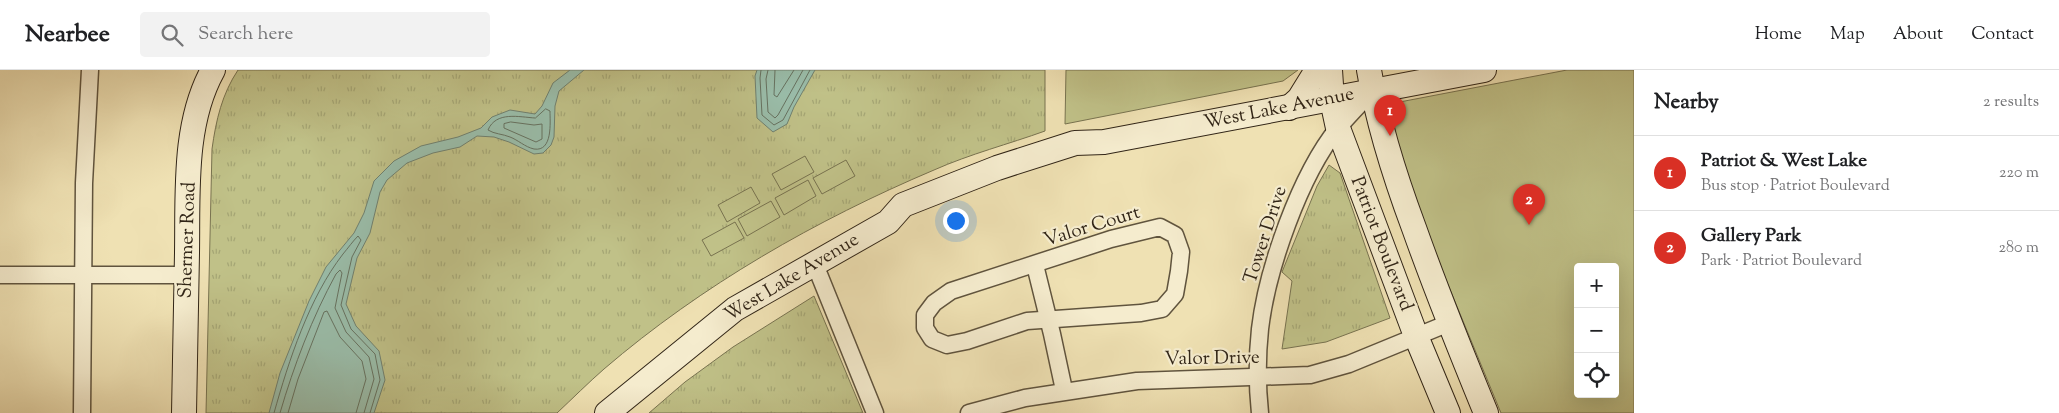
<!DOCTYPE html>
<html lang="en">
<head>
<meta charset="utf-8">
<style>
  body { margin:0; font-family:"Sorts Mill Goudy",serif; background:#f2f2f2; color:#202124 }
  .controls { position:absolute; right:15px; bottom:15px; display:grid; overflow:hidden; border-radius:5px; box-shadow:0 5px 20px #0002 }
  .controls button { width:45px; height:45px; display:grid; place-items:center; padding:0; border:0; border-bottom:1px solid #e0e0e0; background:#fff; color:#202124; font:25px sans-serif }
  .you { position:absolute; left:955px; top:150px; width:18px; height:18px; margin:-12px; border:4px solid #fff; border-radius:50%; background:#1a73e8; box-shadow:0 0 0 8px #1a73e833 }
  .badge { display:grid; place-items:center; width:32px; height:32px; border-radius:50%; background:#d93025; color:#fff; font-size:16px; font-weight:700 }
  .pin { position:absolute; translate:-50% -41px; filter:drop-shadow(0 1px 2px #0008) }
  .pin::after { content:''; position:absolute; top:26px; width:18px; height:15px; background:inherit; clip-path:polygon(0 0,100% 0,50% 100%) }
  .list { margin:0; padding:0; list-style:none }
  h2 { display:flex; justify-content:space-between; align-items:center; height:65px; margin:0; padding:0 20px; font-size:21px }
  h2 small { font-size:16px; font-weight:400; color:#757577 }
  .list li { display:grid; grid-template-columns:32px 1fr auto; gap:15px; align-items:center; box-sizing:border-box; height:75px; padding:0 20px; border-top:1px solid #e0e0e0 }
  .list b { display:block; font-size:19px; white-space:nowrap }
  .list p { margin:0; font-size:16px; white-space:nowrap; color:#757577 }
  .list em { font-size:16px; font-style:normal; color:#757577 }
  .icon { flex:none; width:28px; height:28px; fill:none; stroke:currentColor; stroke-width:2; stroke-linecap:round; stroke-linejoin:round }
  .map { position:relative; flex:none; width:1634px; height:343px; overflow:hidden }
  header { display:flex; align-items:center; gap:30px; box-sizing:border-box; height:70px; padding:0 25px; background:#fff; border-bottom:1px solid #e0e0e0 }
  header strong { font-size:24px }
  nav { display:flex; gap:28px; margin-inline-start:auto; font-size:18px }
  .search { width:350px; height:45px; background:#f2f2f2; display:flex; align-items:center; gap:12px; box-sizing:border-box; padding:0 18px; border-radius:5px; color:#757577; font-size:19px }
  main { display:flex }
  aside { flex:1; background:#fff }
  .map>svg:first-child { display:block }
  .grass { fill:url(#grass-tufts); stroke:#787350 }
  .green { fill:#c0c188; stroke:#787350; fill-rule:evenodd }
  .water { fill:#9abeab; stroke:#708170 }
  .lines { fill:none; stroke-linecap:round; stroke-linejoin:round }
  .shore { stroke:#667261; stroke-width:1 }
  .street-casing { stroke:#60543e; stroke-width:19 }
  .secondary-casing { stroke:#312517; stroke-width:26 }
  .street { stroke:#f5ecce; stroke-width:16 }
  .secondary { stroke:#f5ecce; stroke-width:24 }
  .labels { text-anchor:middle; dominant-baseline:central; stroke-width:4.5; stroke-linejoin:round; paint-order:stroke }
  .street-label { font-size:19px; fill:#312517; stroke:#f5ecce }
</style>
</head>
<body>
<header>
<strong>Nearbee</strong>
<div class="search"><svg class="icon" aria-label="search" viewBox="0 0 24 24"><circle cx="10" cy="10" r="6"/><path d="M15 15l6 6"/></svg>Search here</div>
<nav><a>Home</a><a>Map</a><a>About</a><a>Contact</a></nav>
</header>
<main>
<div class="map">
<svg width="1634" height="343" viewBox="0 0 1634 343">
  <defs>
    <pattern id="grass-tufts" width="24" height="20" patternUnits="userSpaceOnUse" patternTransform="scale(1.25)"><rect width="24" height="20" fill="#c0c188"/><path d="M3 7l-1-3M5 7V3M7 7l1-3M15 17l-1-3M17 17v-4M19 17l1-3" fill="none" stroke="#a5a675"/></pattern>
  </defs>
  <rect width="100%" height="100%" fill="#efe1b3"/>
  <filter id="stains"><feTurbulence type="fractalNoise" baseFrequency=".004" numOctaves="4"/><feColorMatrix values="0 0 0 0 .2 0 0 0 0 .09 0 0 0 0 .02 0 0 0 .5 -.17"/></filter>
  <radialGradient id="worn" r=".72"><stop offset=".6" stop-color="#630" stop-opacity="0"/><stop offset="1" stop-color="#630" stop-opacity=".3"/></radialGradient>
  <!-- grass -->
  <g class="grass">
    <path d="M238 0H1045V61C1009 74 970 84 934 100 816 150 702 215 604 299 588 313 573 328 557 343H206L212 79C216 50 222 24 238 0Z"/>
    <path d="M1329 95 1340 103 1390 248 1326 272 1282 279 1292 211 1282 202 1317 116Z"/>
    <path d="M814 226 863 343H649L685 312 733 277Z"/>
  </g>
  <!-- green -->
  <g class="green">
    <path d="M1066 0H1298L1283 11 1065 54Z"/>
    <path d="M1567 0H1634V343H1501L1406 113 1384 35ZM1578 197H1615V324H1578Z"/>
    <path d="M805 86 814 102 781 120 772 104Z"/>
    <path d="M846 90 855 106 822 124 813 108Z"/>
    <path d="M808 110 816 126 784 145 775 128Z"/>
    <path d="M751 117 760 133 727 152 718 135Z"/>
    <path d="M771 131 780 147 747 166 738 149Z"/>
    <path d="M735 152 744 168 711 186 702 170Z"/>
  </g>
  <!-- water -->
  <g class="water">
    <path d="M570 0H584L559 21 555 36 554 67 551 75 543 83 534 84 509 72 494 67 477 66 460 77 433 83 407 93 387 110 380 122 370 163 357 188 346 234 356 256 379 281 385 310 374 343H269L280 303 309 231 326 197 354 163 364 143 374 111 394 91 421 76 458 67 481 58 492 47 510 40 535 44 542 36 553 13Z"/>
    <path d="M757 0H815L794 37 787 54 773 62 757 48 755 6Z"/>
  </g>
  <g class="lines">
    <!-- shore -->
    <g class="shore">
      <path d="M761 0 760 8 762 45 774 55 783 50 810 0"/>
      <path d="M768 0 766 9 768 42 775 48 778 45 803 0"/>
      <path d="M775 0 774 25 777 27 794 0"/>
      <path d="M546 39 550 41C550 52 553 82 534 79 525 77 518 70 510 67 503 64 494 64 488 60 496 41 519 47 535 48Z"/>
      <path d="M511 52 534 55 542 54V69L536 72 504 58V54Z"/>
      <path d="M274 343C289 290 309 228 343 184 348 178 353 171 358 166L361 170 352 187 341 235 351 259 375 284 380 310 370 343"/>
      <path d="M280 343C294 295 312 248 336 204L340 200 342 203 335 238 346 262 369 287 374 309 364 343"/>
      <path d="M288 343 298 309 324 242 327 241 340 267 362 291 366 309 356 343"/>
    </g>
    <defs>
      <g id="street">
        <path d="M1160 157 1175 165 1181 182 1179 201 1175 224 1162 239 1141 243 1027 251 967 271 947 275 932 269 925 258V245L934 233 951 221 1111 169Z"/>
        <path d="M814 192 875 343"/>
        <path d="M1035 195 1052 264 1064 320"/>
        <path d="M0 205H187"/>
        <path d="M82 343 84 113 90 0"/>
        <path d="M969 343 1025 328 1137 311 1310 305 1349 294 1449 253"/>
        <path d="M1260 343C1257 315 1257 287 1260 259 1267 199 1300 105 1338 58 1349 45 1361 33 1372 21"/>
      </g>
      <g id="secondary">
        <path d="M1330 0 1332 30 1338 58 1416 266 1448 343"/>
        <path d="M1369 0C1378 54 1395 107 1414 158 1436 220 1461 282 1486 343"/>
        <path d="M1289 38 1299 29 1317 0"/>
        <path d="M184 343C185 290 186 236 187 183 188 123 183 54 213 0"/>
        <path d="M607 343 735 239 888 152 903 135 997 98 1075 73 1104 72 1484 0"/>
      </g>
    </defs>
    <!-- street casing -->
    <use href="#street" class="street-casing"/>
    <!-- secondary casing -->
    <use href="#secondary" class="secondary-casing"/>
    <!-- street -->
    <use href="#street" class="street"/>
    <!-- secondary -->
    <use href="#secondary" class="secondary"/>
  </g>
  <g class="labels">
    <!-- street labels -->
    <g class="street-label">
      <text transform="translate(1279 39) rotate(-11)">West Lake Avenue</text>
      <text transform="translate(1092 157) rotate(-17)">Valor Court</text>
      <text transform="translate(1266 165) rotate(-72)">Tower Drive</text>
      <text transform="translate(188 170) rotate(-88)">Shermer Road</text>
      <text transform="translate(1381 174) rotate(69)">Patriot Boulevard</text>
      <text transform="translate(792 208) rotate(-31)">West Lake Avenue</text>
      <text transform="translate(1212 289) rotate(-1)">Valor Drive</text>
    </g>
  </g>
  <rect width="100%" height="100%" filter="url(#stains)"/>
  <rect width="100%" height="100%" fill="url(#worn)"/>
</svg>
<div class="controls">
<button>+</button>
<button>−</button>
<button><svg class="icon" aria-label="locate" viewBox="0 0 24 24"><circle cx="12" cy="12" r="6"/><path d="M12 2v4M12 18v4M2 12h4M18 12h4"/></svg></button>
</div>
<div class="you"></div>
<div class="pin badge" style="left:1390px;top:66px">1</div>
<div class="pin badge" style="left:1529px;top:155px">2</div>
</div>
<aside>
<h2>Nearby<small>2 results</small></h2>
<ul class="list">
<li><span class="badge">1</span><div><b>Patriot &amp; West Lake</b><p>Bus stop · Patriot Boulevard</p></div><em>220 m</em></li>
<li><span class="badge">2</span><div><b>Gallery Park</b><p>Park · Patriot Boulevard</p></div><em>280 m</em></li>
</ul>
</aside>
</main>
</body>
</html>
